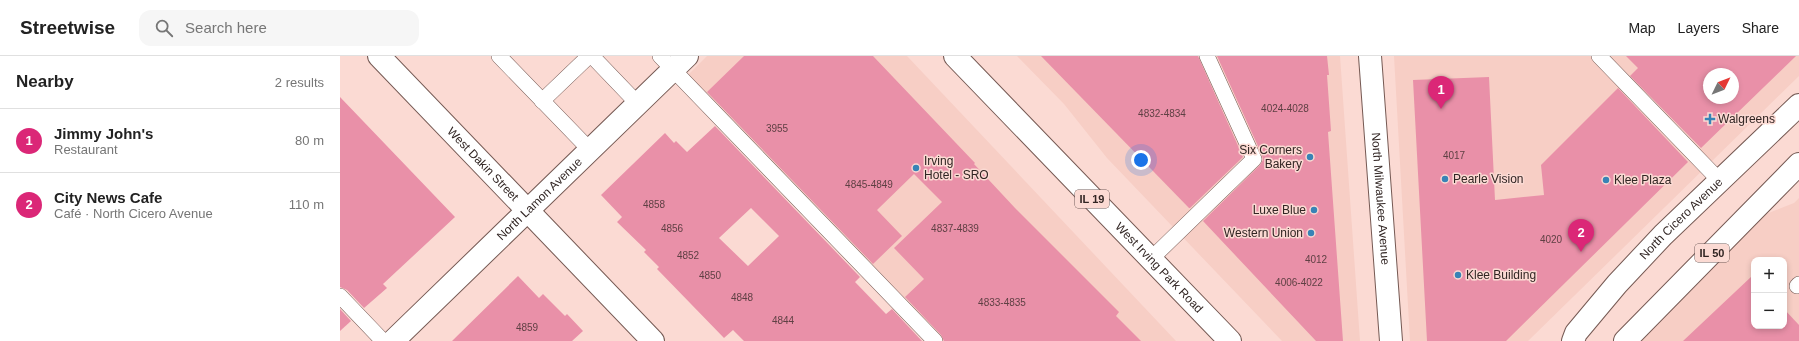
<!DOCTYPE html>
<html lang="en">
<head>
<meta charset="utf-8">
<style>
  body { margin:0; font-family:Helvetica,sans-serif; background:#f6f6f6; color:#222 }
  .controls { position:absolute; right:12px; bottom:12px; display:grid; overflow:hidden; border-radius:8px; box-shadow:0 2px 6px #0003 }
  .controls button { width:36px; height:36px; display:grid; place-items:center; padding:0; border:0; border-bottom:1px solid #e0e0e0; background:#fff; color:#222; font:20px sans-serif }
  .compass { position:absolute; left:1363px; top:12px; width:36px; height:36px; border-radius:50%; background:#fff; box-shadow:0 2px 6px #0003; rotate:47deg }
  .you { position:absolute; left:801px; top:104px; width:14px; height:14px; margin:-10px; border:3px solid #fff; border-radius:50%; background:#1a73e8; box-shadow:0 0 0 6px #1a73e833 }
  .badge { display:grid; place-items:center; width:26px; height:26px; border-radius:50%; background:#db2777; color:#fff; font-size:13px; font-weight:700 }
  .pin { position:absolute; translate:-50% -33px; filter:drop-shadow(0 1px 2px #0008) }
  .pin::after { content:''; position:absolute; top:21px; width:14px; height:12px; background:inherit; clip-path:polygon(0 0,100% 0,50% 100%) }
  .list { margin:0; padding:0; list-style:none }
  h2 { display:flex; justify-content:space-between; align-items:center; height:52px; margin:0; padding:0 16px; font-size:17px }
  h2 small { font-size:13px; font-weight:400; color:#767676 }
  .list li { display:grid; grid-template-columns:26px 1fr auto; gap:12px; align-items:center; box-sizing:border-box; height:64px; padding:0 16px; border-top:1px solid #e0e0e0 }
  .list b { display:block; font-size:15px; white-space:nowrap }
  .list p { margin:0; font-size:13px; white-space:nowrap; color:#767676 }
  .list em { font-size:13px; font-style:normal; color:#767676 }
  .icon { flex:none; width:22px; height:22px; fill:none; stroke:currentColor; stroke-width:2; stroke-linecap:round; stroke-linejoin:round }
  .map { position:relative; flex:none; width:1459px; height:285px; overflow:hidden }
  header { display:flex; align-items:center; gap:24px; box-sizing:border-box; height:56px; padding:0 20px; background:#fff; border-bottom:1px solid #e0e0e0 }
  header strong { font-size:19px }
  nav { display:flex; gap:22px; margin-inline-start:auto; font-size:14px }
  .search { width:280px; height:36px; background:#f6f6f6; display:flex; align-items:center; gap:10px; box-sizing:border-box; padding:0 14px; border-radius:12px; color:#767676; font-size:15px }
  main { display:flex }
  aside { flex:1; background:#fff }
  .map>svg:first-child { display:block }
  .built { fill:#f7cec5; fill-rule:evenodd }
  .building { fill:#e990a8; fill-rule:evenodd }
  .lines { fill:none; stroke-linecap:round; stroke-linejoin:round }
  .service-casing { stroke:#755953; stroke-width:16 }
  .minor-casing { stroke:#755953; stroke-width:24 }
  .secondary-casing { stroke:#755953; stroke-width:24 }
  .primary-casing { stroke:#755953; stroke-width:24 }
  .service { stroke:#fff; stroke-width:15 }
  .minor { stroke:#fff; stroke-width:22 }
  .secondary { stroke:#fff; stroke-width:22 }
  .primary { stroke:#fff; stroke-width:22 }
  .poi-dot { fill:#3883b6; stroke:#fbdad3; stroke-width:1.5 }
  .labels { text-anchor:middle; dominant-baseline:central; stroke-width:3; stroke-linejoin:round; paint-order:stroke }
  .number-label { font-size:10px; fill:#5f4044 }
  .shield { fill:#fbdad3; stroke:#6e5b58; stroke-width:1 }
  .shield-label { font-size:11px; font-weight:bold; fill:#312523 }
  .poi-label { font-size:12px; fill:#312523; stroke:#fbdad3; text-anchor:start }
  .street-label { font-size:12px; fill:#312523; stroke:#fbdad3 }
</style>
</head>
<body>
<header>
<strong>Streetwise</strong>
<div class="search"><svg class="icon" aria-label="search" viewBox="0 0 24 24"><circle cx="10" cy="10" r="6"/><path d="M15 15l6 6"/></svg>Search here</div>
<nav><a>Map</a><a>Layers</a><a>Share</a></nav>
</header>
<main>
<aside>
<h2>Nearby<small>2 results</small></h2>
<ul class="list">
<li><span class="badge">1</span><div><b>Jimmy John's</b><p>Restaurant</p></div><em>80 m</em></li>
<li><span class="badge">2</span><div><b>City News Cafe</b><p>Café · North Cicero Avenue</p></div><em>110 m</em></li>
</ul>
</aside>
<div class="map">
<svg width="1459" height="285" viewBox="0 0 1459 285">
  <rect width="100%" height="100%" fill="#fbdad3"/>
  <!-- built -->
  <g class="built">
    <path d="M367 0H567L836 285H592L339 28Z"/>
    <path d="M677 0H1000L1020 285H942L767 102 724 48Z"/>
    <path d="M1054 0H1459V20L1188 285H1070ZM1369 18H1393V42H1369Z"/>
    <path d="M1459 142V285H1298L1426 158 1454 147ZM1414 204H1444V270H1414Z"/>
  </g>
  <!-- building -->
  <g class="building">
    <path d="M404 0H533L635 107 634 108 675 152 779 256 776 260 801 285H604L601 279 565 241 584 223 554 192 602 146 574 118 537 154 562 180 533 208 367 36Z"/>
    <path d="M701 0H858L903 101 850 152H849Z"/>
    <path d="M877 0H987L989 19H987L991 75 988 76 1003 285H976L863 165 920 109 923 104 922 99Z"/>
    <path d="M1286 0H1456L1361 92 1290 20 1298 12ZM1369 18H1393V42H1369Z"/>
    <path d="M1149 21 1155 144 1204 139 1201 109 1278 32 1348 106 1166 285H1087L1073 24Z"/>
    <path d="M0 41 115 161 43 228 47 232 24 252 7 234 0 231Z"/>
    <path d="M375 70 520 221 515 226 546 258 552 253 582 285H404L393 274 384 282 317 213 319 211 304 196 306 194 277 166 282 161 261 139 325 77 334 87 336 85 347 96ZM411 152 439 180 408 210 379 182Z"/>
    <path d="M178 220 199 242 203 238 225 260 227 258 243 275 232 285H112Z"/>
    <path d="M1412 220 1414 222V270H1444V253L1459 269V285H1343Z"/>
    <path d="M0 253 11 265 0 275Z"/>
  </g>
  <g class="lines">
    <defs>
      <g id="service">
        <path d="M159 0 250 94"/>
        <path d="M252 0 298 48"/>
        <path d="M320 0 595 285"/>
        <path d="M1259 0 1379 124"/>
        <path d="M202 45 249 0"/>
        <path d="M811 203 914 103 867 0"/>
        <path d="M1457 230 1459 228"/>
        <path d="M0 240 43 285"/>
      </g>
      <g id="minor">
        <path id="s1" d="M39 0 313 285"/>
        <path id="s2" d="M53 285 347 0"/>
      </g>
      <g id="secondary">
        <path id="s3" d="M1030 0 1051 285"/>
      </g>
      <g id="primary">
        <path id="s4" d="M615 0 890 285"/>
        <path id="s5" d="M1233 285 1236 277 1277 228 1323 179 1459 49"/>
        <path d="M1285 285 1459 108"/>
      </g>
    </defs>
    <!-- service casing -->
    <use href="#service" class="service-casing"/>
    <!-- minor casing -->
    <use href="#minor" class="minor-casing"/>
    <!-- secondary casing -->
    <use href="#secondary" class="secondary-casing"/>
    <!-- primary casing -->
    <use href="#primary" class="primary-casing"/>
    <!-- service -->
    <use href="#service" class="service"/>
    <!-- minor -->
    <use href="#minor" class="minor"/>
    <!-- secondary -->
    <use href="#secondary" class="secondary"/>
    <!-- primary -->
    <use href="#primary" class="primary"/>
  </g>
  <!-- markers -->
  <g class="poi-dot">
    <path d="M1368 57h4v4h4v4h-4v4h-4v-4h-4v-4h4z"/>
    <circle cx="970" cy="101" r="4"/>
    <circle cx="576" cy="112" r="4"/>
    <circle cx="1105" cy="123" r="4"/>
    <circle cx="1266" cy="124" r="4"/>
    <circle cx="974" cy="154" r="4"/>
    <circle cx="971" cy="177" r="4"/>
    <circle cx="1118" cy="219" r="4"/>
  </g>
  <g class="labels">
    <!-- number labels -->
    <g class="number-label">
      <text x="945" y="52">4024-4028</text>
      <text x="822" y="57">4832-4834</text>
      <text x="437" y="72">3955</text>
      <text x="1114" y="99">4017</text>
      <text x="529" y="128">4845-4849</text>
      <text x="314" y="148">4858</text>
      <text x="332" y="172">4856</text>
      <text x="615" y="172">4837-4839</text>
      <text x="1211" y="183">4020</text>
      <text x="348" y="199">4852</text>
      <text x="976" y="203">4012</text>
      <text x="370" y="219">4850</text>
      <text x="959" y="226">4006-4022</text>
      <text x="402" y="241">4848</text>
      <text x="662" y="246">4833-4835</text>
      <text x="443" y="264">4844</text>
      <text x="187" y="271">4859</text>
    </g>
    <!-- shield labels -->
    <g class="shield">
      <rect x="735" y="134" width="34" height="18" rx="3"/>
      <rect x="1355" y="188" width="34" height="18" rx="3"/>
    </g>
    <g class="shield-label">
      <text x="752" y="143">IL 19</text>
      <text x="1372" y="197">IL 50</text>
    </g>
    <!-- poi labels -->
    <g class="poi-label">
      <text x="1378" y="63">Walgreens</text>
      <text x="962" y="94" text-anchor="end">Six Corners<tspan x="962" dy="14">Bakery</tspan></text>
      <text x="584" y="105">Irving<tspan x="584" dy="14">Hotel - SRO</tspan></text>
      <text x="1113" y="123">Pearle Vision</text>
      <text x="1274" y="124">Klee Plaza</text>
      <text x="966" y="154" text-anchor="end">Luxe Blue</text>
      <text x="963" y="177" text-anchor="end">Western Union</text>
      <text x="1126" y="219">Klee Building</text>
    </g>
    <!-- street labels -->
    <g class="street-label">
      <text stroke="none"><textPath href="#s1" startOffset="150">West Dakin Street</textPath></text>
      <text stroke="none"><textPath href="#s2" startOffset="204">North Lamon Avenue</textPath></text>
      <text stroke="none"><textPath href="#s3" startOffset="143">North Milwaukee Avenue</textPath></text>
      <text stroke="none"><textPath href="#s5" startOffset="164">North Cicero Avenue</textPath></text>
      <text stroke="none"><textPath href="#s4" startOffset="294">West Irving Park Road</textPath></text>
    </g>
  </g>
</svg>
<div class="controls">
<button>+</button>
<button>−</button>
</div>
<svg class="compass" viewBox="-18 -18 36 36"><path d="M0-13l5 13h-10z" fill="#e53935"/><path d="M0 13l5-13h-10z" fill="#767676"/></svg>
<div class="you"></div>
<div class="pin badge" style="left:1101px;top:53px">1</div>
<div class="pin badge" style="left:1241px;top:196px">2</div>
</div>
</main>
</body>
</html>
